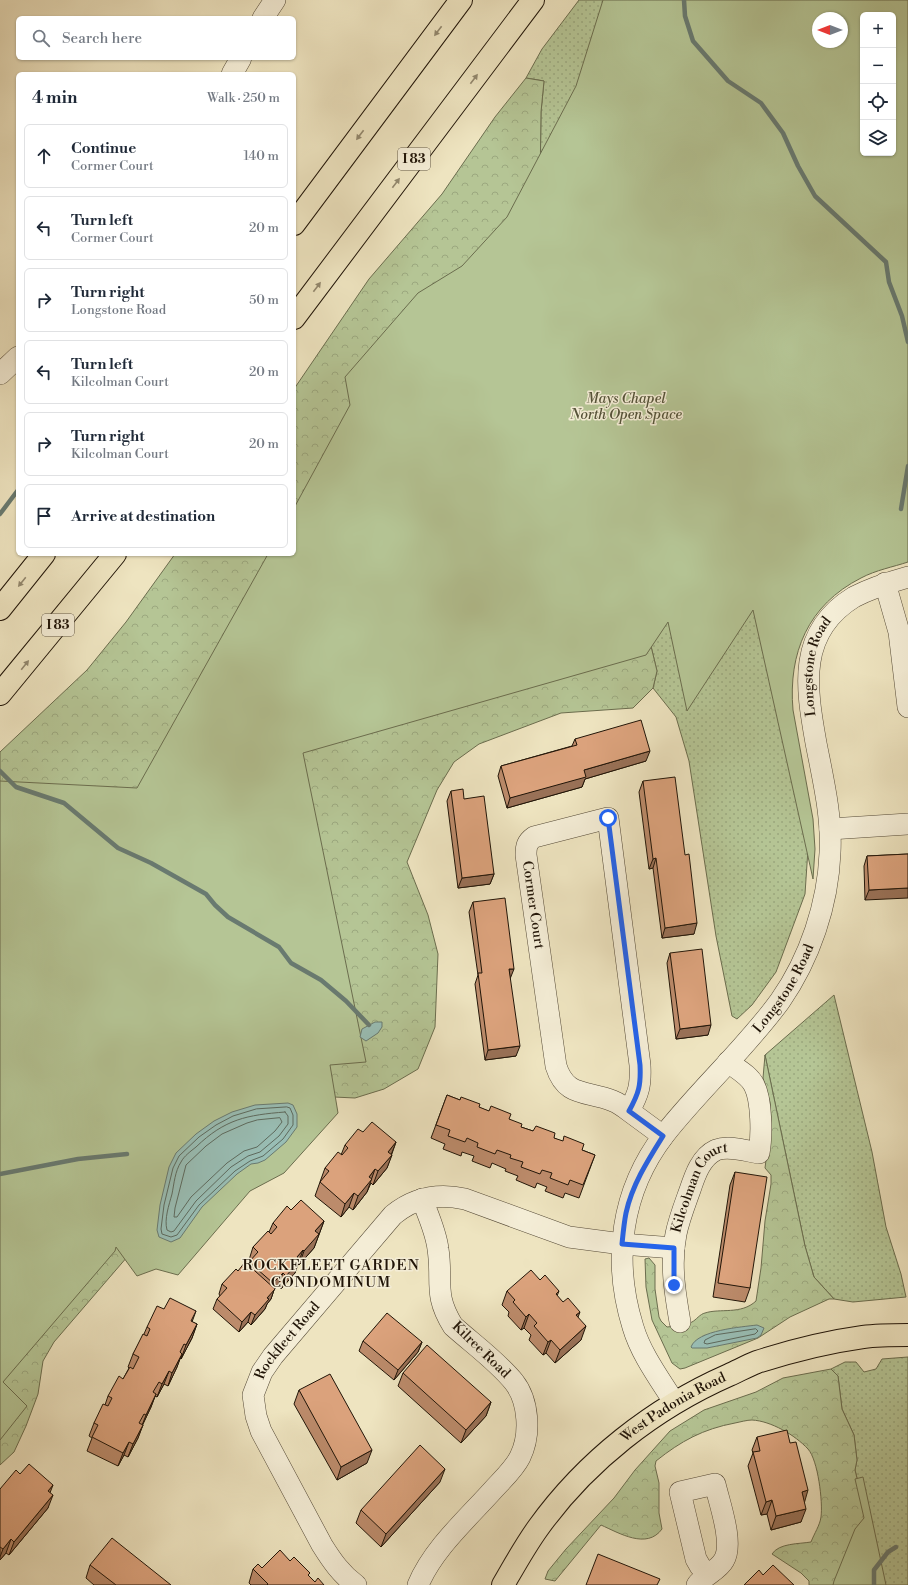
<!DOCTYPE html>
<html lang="en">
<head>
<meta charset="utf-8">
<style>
  body { margin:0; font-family:"Libre Bodoni",serif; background:#f2f2f3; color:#1f2937 }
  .controls { position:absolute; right:12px; top:12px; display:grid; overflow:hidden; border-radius:6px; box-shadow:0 1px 3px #0004 }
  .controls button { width:36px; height:36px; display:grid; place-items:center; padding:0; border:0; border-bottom:1px solid #e0e1e3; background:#fff; color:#1f2937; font:20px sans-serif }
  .compass { position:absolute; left:812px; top:12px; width:36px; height:36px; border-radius:50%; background:#fff; box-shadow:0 1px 3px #0004; rotate:270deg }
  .stop { position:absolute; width:12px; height:12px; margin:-9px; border:3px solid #2563eb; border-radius:50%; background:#fff }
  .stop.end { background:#2563eb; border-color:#fff; box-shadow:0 1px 4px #0008 }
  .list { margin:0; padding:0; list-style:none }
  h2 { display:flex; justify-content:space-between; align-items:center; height:52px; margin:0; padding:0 16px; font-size:17px }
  h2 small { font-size:13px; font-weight:400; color:#747a83 }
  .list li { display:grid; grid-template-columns:26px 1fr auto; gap:12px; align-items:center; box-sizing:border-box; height:64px; margin:0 8px 8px; padding:0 8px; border:1px solid #e0e1e3; border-radius:6px }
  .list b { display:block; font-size:15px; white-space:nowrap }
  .list p { margin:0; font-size:13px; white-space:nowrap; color:#747a83 }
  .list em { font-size:13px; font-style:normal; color:#747a83 }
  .icon { flex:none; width:22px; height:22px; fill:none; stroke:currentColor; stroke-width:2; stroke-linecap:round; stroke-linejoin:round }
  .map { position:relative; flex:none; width:908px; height:1585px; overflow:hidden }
  .search { position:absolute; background:#fff; box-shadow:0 1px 3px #0004; left:16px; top:16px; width:280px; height:44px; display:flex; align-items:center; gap:10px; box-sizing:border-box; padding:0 14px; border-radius:6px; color:#747a83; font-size:15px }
  .panel { position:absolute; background:#fff; box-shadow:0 1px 3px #0004; left:16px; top:72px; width:280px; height:484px; border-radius:6px }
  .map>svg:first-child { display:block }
  .grass { fill:url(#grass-dots); stroke:#6b6d4e }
  .forest { fill:url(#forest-crowns); stroke:#6b6d4e }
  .park { fill:#b5c595; stroke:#6b6d4e; fill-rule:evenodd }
  .water { fill:#99beb5; stroke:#697a70 }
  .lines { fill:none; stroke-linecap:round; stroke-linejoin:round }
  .shore { stroke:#5d6a5e; stroke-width:1 }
  .stream { stroke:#697a70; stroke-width:4.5 }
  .minor-casing { stroke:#544936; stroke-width:22 }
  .major-casing { stroke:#211508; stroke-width:24 }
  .highway-casing { stroke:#211508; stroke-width:24 }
  .minor { stroke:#f4edd6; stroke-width:21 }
  .major { stroke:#eee4c0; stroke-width:22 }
  .highway { stroke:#eee4c0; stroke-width:22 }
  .wall { fill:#bc8b6b; stroke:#211508 }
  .shaded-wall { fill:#997157; stroke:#211508 }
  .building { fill:#dba27c; stroke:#211508 }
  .oneway { fill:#92876d }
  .route { stroke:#2563eb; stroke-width:5 }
  .labels { text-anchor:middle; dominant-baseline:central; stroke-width:3; stroke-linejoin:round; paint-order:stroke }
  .shield { fill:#f4edd6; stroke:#605646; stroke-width:1 }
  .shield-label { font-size:13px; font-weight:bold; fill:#211508 }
  .park-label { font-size:14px; font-style:italic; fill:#555339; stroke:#f4edd6 }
  .street-label { font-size:14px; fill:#211508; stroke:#f4edd6 }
  .neighbourhood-label { font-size:15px; letter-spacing:1px; fill:#211508; stroke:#f4edd6 }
</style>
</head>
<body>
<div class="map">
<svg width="908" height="1585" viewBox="0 0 908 1585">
  <defs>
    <pattern id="grass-dots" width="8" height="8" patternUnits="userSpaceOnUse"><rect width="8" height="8" fill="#b5c595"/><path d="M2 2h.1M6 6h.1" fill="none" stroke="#9ba87f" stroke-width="1.8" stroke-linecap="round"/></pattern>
    <pattern id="forest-crowns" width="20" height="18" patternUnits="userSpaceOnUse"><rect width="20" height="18" fill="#b5c595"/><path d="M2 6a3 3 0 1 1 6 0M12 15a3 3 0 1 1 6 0" fill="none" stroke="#9ba87f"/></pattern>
  </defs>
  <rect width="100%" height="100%" fill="#eee4c0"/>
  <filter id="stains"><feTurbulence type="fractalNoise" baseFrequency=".005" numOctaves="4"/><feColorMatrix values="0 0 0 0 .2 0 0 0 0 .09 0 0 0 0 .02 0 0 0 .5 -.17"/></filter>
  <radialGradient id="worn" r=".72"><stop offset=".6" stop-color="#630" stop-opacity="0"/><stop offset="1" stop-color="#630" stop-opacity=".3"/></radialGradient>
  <!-- grass -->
  <g class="grass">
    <path d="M579 0H627L808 849 805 894 776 972 752 1005 737 1019 732 1016 716 936 689 761 676 717 653 688 657 671 540 187 541 112 544 81 526 78 542 49Z"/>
    <path d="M834 995 872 1152 886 1227 901 1274 906 1297 853 1302 834 1299 814 1277 805 1246 765 1055Z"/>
    <path d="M908 1357V1585H868L865 1511 855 1470 857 1460 854 1435 842 1409 838 1376 831 1369 845 1362H856L864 1372 876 1369 882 1359Z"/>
  </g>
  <!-- forest -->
  <g class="forest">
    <path d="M526 78 544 81 541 112 540 187 657 671 653 688 633 708 561 713 479 744 454 762 437 790 407 862 428 915 438 954 435 1027 418 1069 384 1089 355 1098 334 1097 140 1242 54 1342 43 1361 38 1394 26 1426 14 1452 0 1465V752L87 670 126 622 175 554H294V389L369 279 442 194 495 117Z"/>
    <path d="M765 1055 805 1246 814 1277 834 1299H829L790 1317 758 1338 685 1368 680 1369 672 1363 652 1320 646 1287 645 1259 649 1258 655 1265V1289L659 1317 661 1321 667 1327C676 1326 684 1326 692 1322 696 1320 700 1314 705 1313 720 1308 741 1315 756 1301L761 1268 765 1221 771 1184V1175L765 1168 771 1120 770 1102 763 1078Z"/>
    <path d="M831 1369 838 1376 842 1409 854 1435 857 1460 855 1470 865 1511 868 1585H809V1581L801 1573 772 1554C779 1543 799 1544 811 1542 814 1534 820 1525 821 1517 823 1502 818 1460 808 1449 795 1435 771 1421 752 1420 747 1420 740 1422 735 1423 703 1429 681 1441 656 1461L655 1466 659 1483V1513L662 1529C647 1550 619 1533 601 1525L555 1581 545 1579 548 1571 566 1549 614 1498 635 1470 670 1431 704 1410 756 1392 783 1378Z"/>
  </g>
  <!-- park -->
  <g class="park">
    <path d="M603 0H908V562C893 567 876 570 861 578 808 605 788 653 793 710L813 819 815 849 813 879 753 610 687 711 668 622 646 655 303 753 366 1062 330 1065 338 1113 284 1173 250 1191 178 1275 156 1269 137 1276 116 1247 115 1251 3 1382 27 1406 0 1440V781L137 788 268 554H294V508L350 405 345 377 418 293 462 266 507 217 576 86ZM863 15H893V153H863ZM818 18H842V42H818Z"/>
    <path d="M863 1477 886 1585H833L834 1581 855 1529 864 1518 855 1479Z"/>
  </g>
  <!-- water -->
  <g class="water">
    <path d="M375 1022H382V1027L378 1033 366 1041 360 1037 362 1029Z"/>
    <path d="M288 1103 293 1105 297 1114V1127L286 1142 265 1160 258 1163 251 1164 237 1174 202 1207 180 1238 171 1242 159 1237 157 1230 160 1205 169 1167 176 1153 196 1134 214 1121 232 1112 255 1105Z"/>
    <path d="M757 1325 764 1328 761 1335 757 1338 707 1348H692L691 1347C697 1330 742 1327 757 1325Z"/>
  </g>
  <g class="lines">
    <!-- shore -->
    <g class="shore">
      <path d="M287 1107 290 1108 293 1115V1125L283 1139 263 1156 250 1161 235 1171 199 1205 177 1235 171 1237 162 1234 161 1229 164 1205 173 1168 179 1156 199 1137 216 1125 233 1116 256 1109Z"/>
      <path d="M285 1112 288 1116V1124L279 1136 260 1152 248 1156 231 1167 196 1201 174 1231 171 1232 167 1230C164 1219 169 1205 172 1194 174 1184 175 1171 181 1162 184 1156 191 1151 196 1147 225 1119 247 1115 285 1112Z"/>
      <path d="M280 1118 282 1122 275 1131 257 1147 244 1151 227 1163 191 1197 177 1217H174L175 1208 186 1165 206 1146 222 1134 247 1123 257 1120Z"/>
      <path d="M756 1329 758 1331 755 1334 707 1344 704 1343 705 1340 715 1335Z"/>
    </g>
    <!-- stream -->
    <g class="stream">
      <path d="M684 0 685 16 693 41 728 81 761 103 783 133 798 166 815 196 886 262 889 282 902 316 908 342"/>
      <path d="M901 509 908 466"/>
      <path d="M0 514 18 490"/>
      <path d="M0 771 16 787 64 803 118 848 151 863 206 894 215 905 228 917 279 947 291 963 321 980 346 1001 369 1025"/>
      <path d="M0 1174 78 1159 127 1154"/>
      <path d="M874 1585V1570L888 1552 896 1547"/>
    </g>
    <defs>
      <g id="minor">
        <path d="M263 18 275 0"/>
        <path d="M232 74 241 58"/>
        <path d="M0 374 18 357"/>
        <path d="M885 583 899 632 908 707"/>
        <path d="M830 829 908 824"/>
        <path d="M629 1111C624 1107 618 1103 613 1101 587 1090 566 1098 556 1066L526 855C526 846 527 842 534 837L608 818 640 1065C641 1085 639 1093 629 1111L663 1136"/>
        <path id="s1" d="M680 1322C675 1293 670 1264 676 1234 679 1219 685 1204 690 1190 695 1175 701 1157 716 1150 729 1145 746 1151 759 1153 762 1136 762 1100 754 1085 749 1075 737 1069 728 1062"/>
        <path id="s2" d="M674 1402C659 1378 641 1354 633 1327 612 1260 621 1191 664 1135 700 1089 745 1049 780 1001 810 958 828 904 830 853 832 816 823 779 816 743 806 687 797 632 854 597 871 588 890 582 908 577"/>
        <path id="s3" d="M356 1585C341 1574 332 1561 322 1545L261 1431 256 1416 253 1395 262 1372 273 1356 393 1215C415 1197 438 1193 465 1199L569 1237 622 1244 674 1248"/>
        <path d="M418 1585C433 1549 467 1519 493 1490 502 1480 514 1469 520 1457 531 1435 529 1401 514 1382 497 1361 473 1344 453 1326 433 1294 443 1282 438 1249 436 1232 428 1215 422 1199"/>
        <path d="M697 1585C704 1575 718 1571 724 1560 734 1543 719 1502 715 1484L680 1492 696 1559 700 1566 708 1575"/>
      </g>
      <g id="major">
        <path id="s4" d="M503 1585C514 1566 525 1546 538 1528 586 1461 654 1408 729 1375 738 1371 747 1366 757 1362 791 1351 827 1342 863 1337 878 1335 893 1335 908 1335"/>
      </g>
      <g id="highway">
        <path d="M294 224 461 0"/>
        <path d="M294 318 533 0"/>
        <path d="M0 609 44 554"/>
        <path d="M0 694 115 554"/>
      </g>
    </defs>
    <!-- minor casing -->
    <use href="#minor" class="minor-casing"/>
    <!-- major casing -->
    <use href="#major" class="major-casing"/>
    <!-- highway casing -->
    <use href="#highway" class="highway-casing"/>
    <!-- minor -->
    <use href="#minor" class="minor"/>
    <!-- major -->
    <use href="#major" class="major"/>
    <!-- highway -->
    <use href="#highway" class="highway"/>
  </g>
  <!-- wall -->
  <g class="wall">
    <path d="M575 739 646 761 585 779 582 787 507 808 498 776 501 766 572 746Z"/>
    <path d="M643 781 694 934 662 938 653 868 649 869 639 792Z"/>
    <path d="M451 791 464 799 494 874 490 884 458 888 447 801Z"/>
    <path d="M908 854 865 900 864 866 867 856Z"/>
    <path d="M473 902 516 1056 485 1060 475 984 478 975 469 912Z"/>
    <path d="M670 953 708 1035 676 1039 667 963Z"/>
    <path d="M447 1095 509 1119 521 1127 554 1138 582 1150 595 1155 579 1198 565 1193 563 1198 545 1191 547 1187 537 1183 535 1188 516 1180 518 1176 505 1171 506 1169 492 1163 490 1168 472 1161 474 1156 462 1152 461 1156 443 1149 445 1144 431 1138Z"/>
    <path d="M363 1132 396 1142 387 1168 373 1185 371 1183 367 1192 353 1210 349 1207 341 1217 315 1196 325 1168 341 1155 345 1145Z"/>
    <path d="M735 1172 750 1288 745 1302 713 1297 730 1185Z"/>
    <path d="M291 1210 324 1221 314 1248 299 1265 298 1264 295 1273 281 1289 278 1286 274 1290 271 1299 267 1304 265 1309 251 1325 248 1322 239 1332 213 1309 217 1299 220 1296 219 1294 222 1284 238 1271 248 1265 250 1261 249 1260 253 1247 269 1232 273 1223Z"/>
    <path d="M540 1280 559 1291 557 1296 578 1317 581 1340 555 1363 546 1353 543 1355 529 1340 531 1335 524 1328 521 1330 508 1316 509 1312 502 1305 507 1291Z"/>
    <path d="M164 1309 196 1311 192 1322 197 1324 192 1338 181 1359 180 1358 177 1367 168 1386 164 1384 157 1397 155 1396 151 1407 143 1424 138 1438 128 1457 124 1455 118 1466 87 1451 92 1438 89 1436 94 1423 105 1405 108 1396 123 1379 129 1368 128 1367 133 1354 144 1334 147 1327Z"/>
    <path d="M363 1341 422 1342 418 1352 394 1380 359 1351Z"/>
    <path d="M403 1373 491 1402 486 1416 461 1443 398 1386Z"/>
    <path d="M299 1390 367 1463 337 1480 294 1404Z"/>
    <path d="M757 1437 804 1501 801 1522 771 1530 767 1514 761 1515 748 1466 753 1453 752 1450Z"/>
    <path d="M20 1474 50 1493 48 1508 9 1555 6 1553 0 1560V1489Z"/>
    <path d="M440 1482 381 1547 356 1523 361 1510Z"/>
    <path d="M290 1561 309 1576 315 1582 324 1585H251L249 1583 253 1569 262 1568Z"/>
    <path d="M90 1565 171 1585H94L86 1578Z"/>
  </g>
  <!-- shaded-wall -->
  <g class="shaded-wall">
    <path d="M650 751 646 761 585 779 582 787 507 808 510 798 584 770Z"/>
    <path d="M656 858 653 868 649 869 653 859Z"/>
    <path d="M494 874 490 884 458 888 462 878Z"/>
    <path d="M908 888V898L865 900 869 890Z"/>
    <path d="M697 923 694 934 662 938 665 928Z"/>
    <path d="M509 969H514L510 979Z"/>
    <path d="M711 1025 708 1035 676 1039 680 1029Z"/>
    <path d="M520 1046 516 1056 485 1060 488 1050Z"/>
    <path d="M396 1142 391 1155 388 1152Z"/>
    <path d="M392 1155 387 1168 373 1185 378 1171Z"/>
    <path d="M375 1169 367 1192 353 1210 358 1196 369 1177Z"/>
    <path d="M354 1193 349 1207 341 1217 345 1204Z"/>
    <path d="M324 1221 314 1248 299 1265 304 1251 315 1231Z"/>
    <path d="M303 1250 295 1273 281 1289 286 1276 297 1257Z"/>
    <path d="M283 1273 278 1286 274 1290 271 1299 267 1304 265 1309 251 1325 255 1315 269 1295 273 1283Z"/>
    <path d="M251 1312 248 1322 239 1332 242 1322Z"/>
    <path d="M580 1312 575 1325 576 1315Z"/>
    <path d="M529 1314 524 1328 521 1330 526 1317Z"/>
    <path d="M197 1324 192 1338 181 1359 186 1345Z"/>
    <path d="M586 1326 581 1340 555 1363 560 1350Z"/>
    <path d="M551 1340 546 1353 543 1355 548 1342Z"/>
    <path d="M422 1342 418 1352 394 1380 398 1370Z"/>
    <path d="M182 1354 177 1367 168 1386 172 1373Z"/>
    <path d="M169 1371 164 1384 157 1397 162 1384Z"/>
    <path d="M156 1394 151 1407 141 1428 146 1415Z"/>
    <path d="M491 1402 486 1416 461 1443 466 1430Z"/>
    <path d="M143 1425 138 1438 128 1457 133 1444Z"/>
    <path d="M129 1442 124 1455 118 1466 123 1453Z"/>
    <path d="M372 1450 367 1463 337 1480 341 1467Z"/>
    <path d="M445 1469 440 1482 381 1547 386 1534Z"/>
    <path d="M53 1485 48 1498V1491Z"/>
    <path d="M808 1490 804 1504 802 1492Z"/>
    <path d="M53 1495 48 1508 9 1555 14 1542Z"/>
    <path d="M772 1500 767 1514 761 1515 766 1502Z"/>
    <path d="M806 1509 801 1522 771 1530 776 1516Z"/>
    <path d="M11 1539 6 1553 0 1560V1557L3 1549Z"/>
  </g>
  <!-- building -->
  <g class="building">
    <path d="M641 720 650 751 584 770 586 777 510 798 501 766 577 745 575 739Z"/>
    <path d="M675 777 685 855 689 854 697 923 665 928 656 858 653 859 643 781Z"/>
    <path d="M463 789 464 799 484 796 494 874 462 878 451 791Z"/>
    <path d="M908 854V888L869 890 867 856Z"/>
    <path d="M505 898 514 969H509L520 1046 488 1050 478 973H482L473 902Z"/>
    <path d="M702 949 711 1025 680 1029 670 953Z"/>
    <path d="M447 1095 460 1100 461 1097 480 1104 479 1107 489 1111 491 1106 511 1114 509 1119 522 1124 521 1127 533 1131 536 1126 555 1133 554 1138 563 1141 564 1136 584 1144 582 1150 595 1155 583 1185 570 1180 568 1185 550 1178 552 1173 542 1170 540 1174 521 1167 523 1162 510 1158 511 1155 497 1150 495 1154 477 1147 478 1143 467 1138 465 1142 448 1136 450 1130 436 1125Z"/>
    <path d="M372 1122 396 1142 388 1152 392 1155 378 1171 375 1169 369 1177 372 1179 358 1196 354 1193 345 1204 320 1182 329 1171 325 1168 338 1152 342 1155 348 1148 345 1145 358 1129 363 1132Z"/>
    <path d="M735 1172 767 1177 750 1288 718 1283Z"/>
    <path d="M301 1200 324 1221 315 1231 319 1234 304 1251 303 1250 297 1257 300 1260 286 1276 283 1273 273 1283 249 1262 258 1252 253 1247 268 1231 271 1234 277 1227 273 1223 287 1206 291 1210Z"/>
    <path d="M245 1262 275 1289 267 1298 269 1299 255 1315 251 1312 242 1322 217 1299 227 1288 222 1284 236 1269 238 1271Z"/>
    <path d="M531 1270 540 1280 545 1275 559 1291 556 1294 563 1302 568 1298 580 1312 576 1315 586 1326 560 1350 551 1340 548 1342 534 1326 537 1323 529 1314 526 1317 513 1302 515 1300 507 1291Z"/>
    <path d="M170 1298 196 1311 191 1321 197 1324 186 1345 184 1344 180 1352 182 1354 172 1373 169 1371 162 1384 159 1382 153 1392 156 1394 146 1415 144 1414 139 1423 143 1425 133 1444 129 1442 123 1453 92 1437 98 1425 94 1423 103 1404 108 1406 112 1398 108 1396 119 1376 123 1379 130 1367 133 1369 139 1357 133 1354 143 1334 147 1336 150 1329 147 1327 157 1306 164 1309Z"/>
    <path d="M387 1313 422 1342 398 1370 363 1341Z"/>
    <path d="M427 1345 491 1402 466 1430 403 1373Z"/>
    <path d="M330 1374 372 1450 341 1467 299 1390Z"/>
    <path d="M787 1430 790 1443 796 1442 808 1490 802 1492 806 1509 776 1516 772 1500 766 1502 753 1452 760 1451 757 1437Z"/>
    <path d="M420 1445 445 1469 386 1534 361 1510Z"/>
    <path d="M29 1464 53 1485 48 1491 53 1495 14 1542 11 1539 3 1549 0 1547V1489L16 1470 20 1474Z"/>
    <path d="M112 1538 171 1585H116L90 1565Z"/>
    <path d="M280 1550 290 1561 294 1557 310 1573 308 1575 315 1582 318 1578 324 1585H267L268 1584 253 1569 258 1564 262 1568Z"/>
    <path d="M598 1554 660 1579 657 1585H586Z"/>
    <path d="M773 1565 794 1585H744L759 1570 763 1575Z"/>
  </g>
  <!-- one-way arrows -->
  <defs><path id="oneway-solid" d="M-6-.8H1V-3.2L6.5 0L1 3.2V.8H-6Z"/></defs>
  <g class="oneway">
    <use href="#oneway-solid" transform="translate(438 31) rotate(127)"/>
    <use href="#oneway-solid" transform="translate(474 79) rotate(-53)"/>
    <use href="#oneway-solid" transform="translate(360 135) rotate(127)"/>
    <use href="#oneway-solid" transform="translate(396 183) rotate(-53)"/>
    <use href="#oneway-solid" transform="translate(317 287) rotate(-53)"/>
    <use href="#oneway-solid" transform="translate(22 582) rotate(129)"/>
    <use href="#oneway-solid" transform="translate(25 665) rotate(-51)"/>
  </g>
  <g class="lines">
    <!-- route -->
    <path class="route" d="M608 818 640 1065C641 1085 639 1093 629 1111L663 1136C648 1160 632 1185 626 1213 624 1223 623 1234 622 1244L674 1248V1285"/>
  </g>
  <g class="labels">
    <!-- shield labels -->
    <g class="shield">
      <rect x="398" y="148" width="32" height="22" rx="3"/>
      <rect x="42" y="614" width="32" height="22" rx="3"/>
    </g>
    <g class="shield-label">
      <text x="414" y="159">I 83</text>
      <text x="58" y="625">I 83</text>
    </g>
    <!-- park labels -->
    <g class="park-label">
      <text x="626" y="399">Mays Chapel<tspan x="626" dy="16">North Open Space</tspan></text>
    </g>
    <!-- street labels -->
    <g class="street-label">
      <text stroke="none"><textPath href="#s2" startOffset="813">Longstone Road</textPath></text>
      <text transform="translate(533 905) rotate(82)">Cormer Court</text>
      <text stroke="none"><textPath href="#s2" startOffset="478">Longstone Road</textPath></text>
      <text stroke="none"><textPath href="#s1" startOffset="143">Kilcolman Court</textPath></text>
      <text stroke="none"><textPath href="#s3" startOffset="284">Rockfleet Road</textPath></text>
      <text transform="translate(481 1350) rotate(44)">Kilree Road</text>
      <text stroke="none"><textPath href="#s4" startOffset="250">West Padonia Road</textPath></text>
    </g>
    <!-- neighbourhood labels -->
    <g class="neighbourhood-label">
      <text x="331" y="1265">ROCKFLEET GARDEN<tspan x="331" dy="17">CONDOMINUM</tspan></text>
    </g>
  </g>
  <rect width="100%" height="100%" filter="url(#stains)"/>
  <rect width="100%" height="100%" fill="url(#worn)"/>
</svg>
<div class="controls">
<button>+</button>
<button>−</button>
<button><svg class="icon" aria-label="locate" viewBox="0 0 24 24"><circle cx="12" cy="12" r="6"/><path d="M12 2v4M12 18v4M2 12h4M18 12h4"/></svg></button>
<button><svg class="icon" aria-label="layers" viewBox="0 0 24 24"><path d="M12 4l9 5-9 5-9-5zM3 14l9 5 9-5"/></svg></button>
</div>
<svg class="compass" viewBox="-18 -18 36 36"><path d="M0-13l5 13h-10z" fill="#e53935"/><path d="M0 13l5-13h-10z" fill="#747a83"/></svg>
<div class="stop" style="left:608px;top:818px"></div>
<div class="stop end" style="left:674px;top:1285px"></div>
<div class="search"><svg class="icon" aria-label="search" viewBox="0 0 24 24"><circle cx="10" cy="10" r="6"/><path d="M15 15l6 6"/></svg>Search here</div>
<section class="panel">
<h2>4 min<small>Walk · 250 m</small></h2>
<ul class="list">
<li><svg class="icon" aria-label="ahead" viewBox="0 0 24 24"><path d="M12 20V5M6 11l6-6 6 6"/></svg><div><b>Continue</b><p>Cormer Court</p></div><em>140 m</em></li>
<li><svg class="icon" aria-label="left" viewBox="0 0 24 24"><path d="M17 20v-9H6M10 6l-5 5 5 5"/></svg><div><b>Turn left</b><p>Cormer Court</p></div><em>20 m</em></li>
<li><svg class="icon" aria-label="right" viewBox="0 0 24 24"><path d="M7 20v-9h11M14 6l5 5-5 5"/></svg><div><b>Turn right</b><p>Longstone Road</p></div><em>50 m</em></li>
<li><svg class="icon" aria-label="left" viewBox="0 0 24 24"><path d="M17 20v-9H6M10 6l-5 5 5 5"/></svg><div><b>Turn left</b><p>Kilcolman Court</p></div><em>20 m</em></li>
<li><svg class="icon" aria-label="right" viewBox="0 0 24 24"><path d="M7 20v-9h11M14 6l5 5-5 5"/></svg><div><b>Turn right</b><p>Kilcolman Court</p></div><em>20 m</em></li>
<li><svg class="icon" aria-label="arrive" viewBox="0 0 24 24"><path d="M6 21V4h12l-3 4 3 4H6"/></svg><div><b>Arrive at destination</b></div></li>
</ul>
</section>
</div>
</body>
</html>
